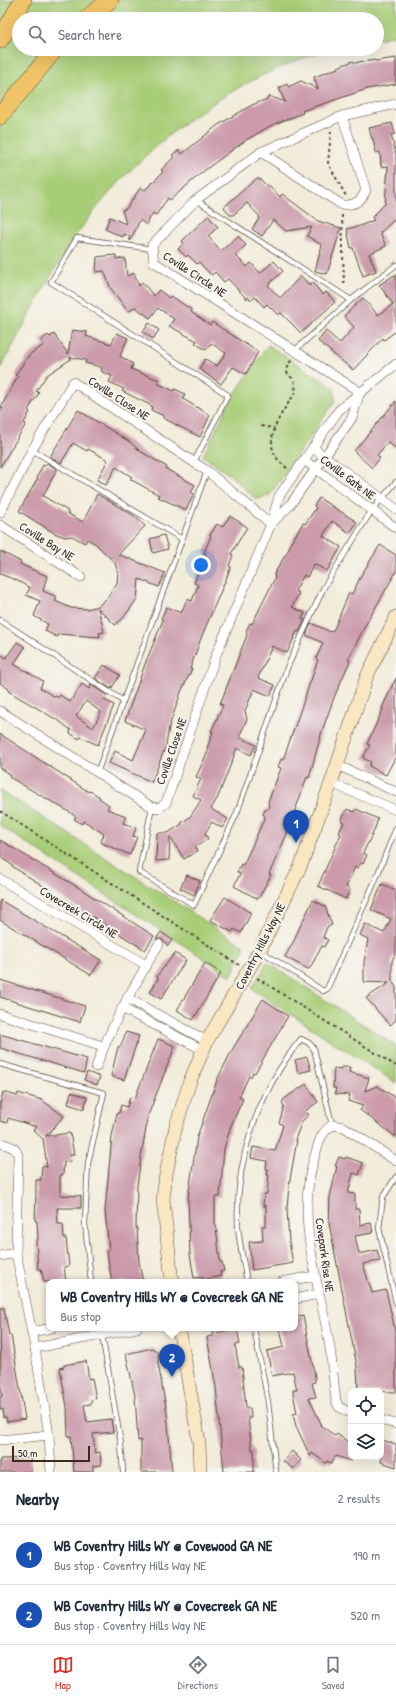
<!DOCTYPE html>
<html lang="en">
<head>
<meta charset="utf-8">
<style>
  body { margin:0; font-family:"Patrick Hand",sans-serif; background:#f2f2f3; color:#1f2937 }
  .controls { position:absolute; right:12px; bottom:12px; display:grid; overflow:hidden; border-radius:8px; box-shadow:0 4px 16px #0002 }
  .controls button { width:36px; height:36px; display:grid; place-items:center; padding:0; border:0; border-bottom:1px solid #e0e1e3; background:#fff; color:#1f2937; font:20px sans-serif }
  .scale { position:absolute; left:12px; bottom:10px; width:78px; box-sizing:border-box; padding-left:4px; border:2px solid #3b2a1e; border-top:0; font-size:11px; line-height:14px; white-space:nowrap; color:#3b2a1e; -webkit-text-stroke:3px #f6f6f2; paint-order:stroke }
  .you { position:absolute; left:201px; top:565px; width:14px; height:14px; margin:-10px; border:3px solid #fff; border-radius:50%; background:#1a73e8; box-shadow:0 0 0 6px #1a73e833 }
  .badge { display:grid; place-items:center; width:26px; height:26px; border-radius:50%; background:#d93025; color:#fff; font-size:13px; font-weight:700 }
  .pin { position:absolute; translate:-50% -33px; filter:drop-shadow(0 1px 2px #0008) }
  .pin::after { content:''; position:absolute; top:21px; width:14px; height:12px; background:inherit; clip-path:polygon(0 0,100% 0,50% 100%) }
  .popup { position:absolute; left:46px; top:1279px; width:252px; height:52px; box-sizing:border-box; display:grid; place-content:center; border-radius:8px; background:#fff; filter:drop-shadow(0 1px 3px #0005); font-size:13px; white-space:nowrap; color:#747a83 }
  .popup b { font-size:15px; color:#1f2937 }
  .popup::after { content:''; position:absolute; left:50%; top:100%; margin-left:-8px; border:8px solid transparent; border-top-color:#fff }
  .list { margin:0; padding:0; list-style:none }
  h2 { display:flex; justify-content:space-between; align-items:center; height:52px; margin:0; padding:0 16px; font-size:17px }
  h2 small { font-size:13px; font-weight:400; color:#747a83 }
  .list li { display:grid; grid-template-columns:26px 1fr auto; gap:12px; align-items:center; box-sizing:border-box; height:60px; padding:0 16px; border-top:1px solid #e0e1e3 }
  .list b { display:block; font-size:15px; white-space:nowrap }
  .list p { margin:0; font-size:13px; white-space:nowrap; color:#747a83 }
  .list em { font-size:13px; font-style:normal; color:#747a83 }
  .icon { flex:none; width:22px; height:22px; fill:none; stroke:currentColor; stroke-width:2; stroke-linecap:round; stroke-linejoin:round }
  .map { position:relative; flex:none; width:396px; height:1472px; overflow:hidden }
  .search { position:absolute; background:#fff; box-shadow:0 4px 16px #0002; left:12px; right:12px; top:12px; height:44px; display:flex; align-items:center; gap:10px; box-sizing:border-box; padding:0 14px; border-radius:22px; color:#747a83; font-size:15px }
  .sheet { height:172px; background:#fff }
  nav { display:flex; justify-content:space-around; align-items:center; box-sizing:border-box; height:56px; border-top:1px solid #e0e1e3; background:#fff; font-size:11px; color:#747a83 }
  nav a { display:grid; justify-items:center; gap:2px }
  nav .on { color:#d93025 }
  .map>svg:first-child { display:block }
  .green { fill:#a8cd77; stroke:#727c4a }
  .building { fill:#cb9bac; fill-rule:evenodd }
  .lines { fill:none; stroke-linecap:round; stroke-linejoin:round }
  .lane-casing { stroke:#56473a; stroke-width:6 }
  .street-casing { stroke:#56473a; stroke-width:10 }
  .secondary-casing { stroke:#56473a; stroke-width:14 }
  .highway-casing { stroke:#56473a; stroke-width:18 }
  .path { stroke:#56473a; stroke-width:2; stroke-dasharray:3 3; stroke-linecap:butt }
  .lane { stroke:#fff; stroke-width:4.5 }
  .street { stroke:#fff; stroke-width:9 }
  .secondary { stroke:#f9e7c3; stroke-width:13 }
  .highway { stroke:#f1c369; stroke-width:17 }
  .labels { text-anchor:middle; dominant-baseline:central; stroke-width:4; stroke-linejoin:round; paint-order:stroke }
  .street-label { font-size:12px; fill:#3b2a1e; stroke:#f6f6f2 }
</style>
</head>
<body>
<div class="map">
<svg width="396" height="1472" viewBox="0 0 396 1472">
  <rect width="100%" height="100%" fill="#f6f6f2"/>
  <filter id="ink" filterUnits="userSpaceOnUse"><feTurbulence type="fractalNoise" baseFrequency=".025" numOctaves="2"/><feDisplacementMap in="SourceGraphic" scale="8" xChannelSelector="R" yChannelSelector="G"/><feConvolveMatrix kernelMatrix="1 2 1 2 8 2 1 2 1" color-interpolation-filters="sRGB"/></filter>
  <filter id="wash" filterUnits="userSpaceOnUse"><feTurbulence type="fractalNoise" baseFrequency=".012" numOctaves="4" result="noise"/><feDisplacementMap in="SourceGraphic" scale="16" xChannelSelector="R" yChannelSelector="G"/><feGaussianBlur stdDeviation="0.9" result="paint"/><feColorMatrix in="noise" values="0 0 0 0 0 0 0 0 0 0 0 0 0 0 0 0 0 1.4 0 .05"/><feComposite in="paint" operator="in"/></filter>
  <g filter="url(#wash)">
    <rect width="100%" height="100%" fill="#f2ebd9"/>
    <!-- green -->
    <g class="green">
      <path d="M0 0H396V35L377 39V19H19V49H331C317 54 302 58 288 64 211 95 142 150 91 215 56 259 28 320 0 369Z"/>
      <path d="M268 345 334 388 335 401 269 496 256 499 230 475 203 456 230 401Z"/>
      <path d="M0 790 245 947 231 976 0 826Z"/>
      <path d="M267 962 396 1046V1083L252 989Z"/>
    </g>
    <g id="blocks">
      <!-- building -->
      <g class="building">
        <path d="M396 58V84L367 89 302 111 303 113 272 125 246 140 205 170 170 200 168 198 156 215 153 213 146 225 140 220 130 241 129 236 124 234 123 237 105 229 110 217 126 224 122 210 126 209 141 187 145 190 163 172 161 170 174 157 172 155 179 150 182 154 218 125 252 105 267 99 269 96 285 102 279 88 287 84 288 87 301 81 318 89 314 77 338 68V67L353 61 356 63 362 61V62L375 60V61Z"/>
        <path d="M392 123 395 134 391 135 396 154V218L380 233 386 246 369 254 376 271 363 276 353 248H351L347 229 360 226 374 220 372 217 385 204 388 166 381 167 380 152 376 153 373 139H372L369 128Z"/>
        <path d="M257 178 261 180 268 187 269 185 280 197 282 194 318 221 341 228 327 274 315 271 322 245 307 236 312 227 286 231 273 220 262 236 252 229 260 217 247 203 233 215H230L224 207Z"/>
        <path d="M208 216 218 227 208 236 221 251 238 236 246 245 235 255 247 267 251 263 260 273 274 261 283 271 268 285 280 298 301 276 310 286 312 282 323 295 326 292 335 302 301 333 281 313 278 315 267 304 264 307 255 297 251 300 248 297 247 299 228 279 224 282 215 272 212 275 208 272 199 262 197 264 188 255 186 257 178 249 184 243 182 241Z"/>
        <path d="M114 255H116V259L125 258 127 276 134 273 139 286 142 282 154 296 159 290 169 298 171 296 192 310 191 312 210 325 212 322 258 352 246 374 233 367 221 384 199 369 205 359 217 366 226 353 211 343 206 350 195 343 197 341 169 326 174 319 158 308 150 318 135 307 130 311 127 310 109 286H110L104 271 96 272 97 257Z"/>
        <path d="M396 274V331L384 340 383 338 353 370 318 341 326 331 340 343 354 327 344 316 363 298 378 315 393 304 379 285Z"/>
        <path d="M149 323 159 330 153 339 143 332Z"/>
        <path d="M72 330 87 332 86 336 111 344 117 333 128 338 120 356 133 364 131 369 159 380 157 383 174 391 175 389 185 394 183 399 210 415 200 437 163 418 164 416 151 410 152 406 122 391 124 389 109 382 112 376 102 372 101 367 85 363 86 360 70 357 71 359 47 375 36 391 39 393 28 410 30 412 24 423 26 424 0 467V414L3 408 1 407 18 376 15 375 30 354 44 345 41 340 48 335 50 337 54 334 68 354Z"/>
        <path d="M396 401V449L388 442 377 455 380 458 372 468 354 451Z"/>
        <path d="M78 410 130 442 140 451 167 467 166 469 195 485 191 492 194 494 186 510 158 497 159 495 130 479 132 477 116 467 106 485 97 480 108 460 88 449 87 451 73 443 61 463 50 457Z"/>
        <path d="M47 463 57 469 43 496 68 511 67 513 83 522 97 494 133 515 145 526 117 556 120 555 165 573 159 587 139 579 137 599 124 617 115 625 98 608 104 632 99 633 100 637 58 634 57 637 45 631 48 624 34 616 40 601 26 595 30 588 16 580 0 574V551L21 562 20 564 47 576 43 591 57 597 55 601 71 608 87 609 98 606 107 598 117 583 118 573 115 563 96 544 87 539 85 543 72 536 65 537 54 533 19 511 38 478 37 477 43 465 45 466Z"/>
        <path d="M319 498 357 522 350 533 332 521 323 536 341 547 327 571 314 564 307 577 304 575 295 591 299 593 292 607 305 613 302 619 305 620 299 632 297 631 287 653 272 646 258 678 275 685 270 696 254 689 245 711 247 719 239 737 256 745 251 755 237 748 218 797 211 809 228 819 222 828 212 822 205 833 208 839 195 847 197 851 184 859 170 837 169 860 156 861 157 833H168L182 824 181 823 190 817 201 800 193 796 201 779 196 777 209 749 207 748 213 732H211L223 705 220 704 247 635 246 631 250 623 252 624 275 578 274 574 289 549 290 544 303 523 305 524 316 508 314 506Z"/>
        <path d="M230 516 247 527 231 554 233 555 229 566 231 567 201 638 190 669H192L181 692 169 727 166 745 152 782 109 763 115 751 133 760 146 730 125 721 145 664 163 620 161 619 166 607 181 613 187 599 192 601 198 585 194 583 206 554 204 553 211 536 210 535 217 524 222 527Z"/>
        <path d="M164 535 168 549 153 553 150 539Z"/>
        <path d="M380 545 396 555V572L366 624 348 660 350 661 335 695 322 731 309 778 307 777 286 836 269 874 271 875 258 899 234 886 240 874 237 872 241 864 243 865 253 844 265 817 263 814 265 810 269 808 268 802 281 768 278 767 281 759 283 760 318 660 316 659 323 643 306 635 311 623 331 632 334 629 349 593 352 594 362 574Z"/>
        <path d="M17 642 25 647 14 664 43 681 40 688 55 697 56 696 58 698 60 695 70 702 82 684 89 689 91 685 107 695 104 700 114 705 98 745 80 737 79 739 70 733 71 730 59 721 13 694 8 691 9 689 0 683V654L6 658ZM86 701 101 712 93 728 76 716Z"/>
        <path d="M104 665 120 675 111 689 95 678Z"/>
        <path d="M396 678V756L386 775 369 766 371 762 363 758 370 745 367 744 383 709 382 708Z"/>
        <path d="M0 734 89 792 90 791 100 797 99 798 109 805 107 809 126 816 123 823 136 828 133 836 137 837 130 855 102 843 101 842 104 834 84 821 82 824 74 819 76 817 71 813 9 777 10 775 0 768Z"/>
        <path d="M347 809 354 812 356 809 378 819 374 831 363 853 367 855 363 864 361 863 358 868 355 867 346 887 350 889 346 899 318 886 341 834 339 833 344 822 341 821Z"/>
        <path d="M0 840 79 888 154 936 145 950 13 867 12 865 0 857Z"/>
        <path d="M187 875 200 881 194 895 180 888Z"/>
        <path d="M382 884 396 890V952L392 961V981L396 987V1020L390 1025 366 998 389 983 364 982V962L368 939 360 935 365 924 384 933 391 919 371 910Z"/>
        <path d="M225 897 251 913 241 933 234 929 232 932 210 920Z"/>
        <path d="M0 900 101 960 91 975 0 920Z"/>
        <path d="M313 900 325 906 332 925 327 927 323 937 328 940 324 947 322 946 310 968 308 969 285 957 296 937H295Z"/>
        <path d="M161 932 172 940 168 946 162 939H156Z"/>
        <path d="M175 953 186 960 161 999 150 992 158 979 157 976Z"/>
        <path d="M205 963 221 973 193 1020 177 1010Z"/>
        <path d="M0 980 85 1006 80 1022 0 997Z"/>
        <path d="M263 999 288 1016 255 1073 253 1072 251 1077 249 1076 239 1097 243 1099 230 1128 224 1149 220 1197H215V1226H216L220 1262H222L224 1271 220 1272 221 1276 203 1280V1277L194 1278 190 1254 188 1198 197 1137 217 1080 232 1050Z"/>
        <path d="M126 1032 139 1036 124 1080 111 1076 118 1047 121 1046Z"/>
        <path d="M0 1034 87 1059 84 1073 0 1048Z"/>
        <path d="M158 1039 175 1046 149 1113 142 1150 137 1186 136 1228H137L139 1263 143 1282H112L108 1259 107 1250H109L105 1211 112 1136 117 1113H119L121 1105 127 1107 130 1097 135 1098Z"/>
        <path d="M307 1057 311 1070 298 1073 295 1060Z"/>
        <path d="M341 1067H350L349 1072 369 1078 365 1091 377 1086 396 1098V1137L360 1110 363 1106 348 1101 350 1095 335 1094 336 1088H333L334 1068 341 1069Z"/>
        <path d="M87 1072 100 1077 97 1085 84 1080Z"/>
        <path d="M306 1084 318 1102 305 1111 309 1115 302 1121 295 1140H297L289 1185 287 1209 289 1242 293 1263 252 1270 249 1242 263 1241 262 1226H266V1206H263L264 1194H267L269 1175H267L268 1170 266 1169 267 1161 251 1158 253 1147 275 1151 283 1125 279 1123 284 1106 282 1103 284 1099Z"/>
        <path d="M3 1092 17 1096 18 1093 42 1100 64 1116 46 1136 70 1133 74 1155H70L71 1161 64 1162 63 1175H60V1195L81 1196V1208H57L58 1224H63L64 1238H66L69 1266 64 1267 66 1281 44 1282 41 1269H38L36 1240H38L37 1221H35L36 1192V1180H41L42 1166 47 1167 43 1139 33 1130 37 1127 8 1118 7 1123 0 1121V1104Z"/>
        <path d="M71 1092 87 1097 84 1109 68 1104Z"/>
        <path d="M339 1157 345 1159 346 1157 363 1163 359 1175 353 1173 348 1193 355 1194V1209H359L360 1225 371 1223 373 1233 355 1236 359 1254 377 1250 380 1261 363 1264 372 1293 386 1290 396 1335V1392L358 1391 357 1367 329 1223 330 1197 337 1166H335Z"/>
        <path d="M0 1308H4L9 1335H11L25 1419 7 1422 6 1417 4 1418 3 1409 0 1410V1397L2 1396 0 1384 1 1383Z"/>
        <path d="M303 1315 315 1377V1382L312 1383 316 1397 309 1398 322 1426 335 1436 337 1434 351 1444V1461L336 1456 331 1463 327 1461 326 1463 312 1453 310 1456 296 1426 293 1414 297 1413 293 1393V1390H297L293 1372 272 1376 267 1351 284 1347 280 1328H295V1317Z"/>
        <path d="M237 1329 240 1344 235 1345 239 1367H242L246 1408H250L251 1418H248L252 1450 254 1449V1472H224L216 1387 207 1337 213 1336V1333Z"/>
        <path d="M152 1348 158 1352V1364L167 1413 172 1472H141V1440L138 1441 135 1396 126 1354Z"/>
        <path d="M86 1361 89 1379 92 1378 96 1399 91 1400V1404L84 1405 87 1422 111 1419 113 1432 93 1434 95 1453 100 1452 101 1465 93 1466V1472H74L71 1436H68L67 1407 60 1368 64 1367V1365Z"/>
        <path d="M381 1440 396 1444V1467L381 1462Z"/>
        <path d="M292 1451 301 1460 293 1469 283 1461Z"/>
        <path d="M30 1458 31 1472H0V1459Z"/>
      </g>
    </g>
  </g>
  <g filter="url(#ink)">
    <use href="#blocks" fill-opacity="0" stroke="#56473a" stroke-width="1"/>
    <g class="lines">
      <defs>
        <g id="lane">
          <path d="M196 200 351 300"/>
          <path d="M152 249 77 238 51 282 228 395 194 462"/>
          <path d="M294 351 351 300 396 265"/>
          <path d="M32 450 182 539"/>
          <path d="M0 620 123 701"/>
          <path d="M97 773 207 471"/>
          <path d="M152 807 139 872 194 905 237 813 287 668 324 587 372 510 396 482"/>
          <path d="M261 951 323 991 327 989 375 881 396 828"/>
          <path d="M0 1064 104 1093 88 1163 85 1223 91 1282"/>
          <path d="M396 1177 383 1197 379 1228 396 1303"/>
          <path d="M247 1282C244 1263 239 1244 238 1225 235 1158 259 1091 301 1039L309 1043 314 1049 332 1125"/>
          <path d="M254 1328 268 1402 276 1472"/>
          <path d="M102 1335 121 1444 123 1472"/>
        </g>
        <g id="street">
          <path d="M261 152 342 205C355 205 361 202 366 190L342 116"/>
          <path d="M360 392 154 262 152 245 196 200 261 152 342 116 396 104"/>
          <path d="M313 448 396 509"/>
          <path d="M304 460 396 528"/>
          <path d="M0 513 32 450 73 382 207 471 271 524"/>
          <path d="M271 524 290 505 352 418 360 392"/>
          <path d="M0 525 81 577"/>
          <path d="M0 711 152 807 159 808 166 803 216 655 271 524 279 496 339 410 396 364"/>
          <path d="M337 765 396 792"/>
          <path d="M331 783 396 810"/>
          <path d="M0 879 146 965"/>
          <path d="M127 998 207 1041"/>
          <path d="M122 1008 203 1050"/>
          <path d="M0 1014 103 1046"/>
          <path d="M96 1067C112 1023 135 984 159 944"/>
          <path d="M0 1143C9 1146 16 1146 18 1156L16 1253 35 1348 49 1435 51 1472"/>
          <path d="M0 1256 16 1253"/>
          <path d="M281 1282 315 1276"/>
          <path d="M295 1299 318 1294"/>
          <path d="M32 1332 52 1328"/>
          <path d="M35 1348 137 1328"/>
          <path d="M351 1413 339 1407 336 1401C333 1378 332 1354 327 1331 316 1272 295 1212 316 1152 320 1139 321 1133 332 1125L344 1127 396 1161"/>
          <path d="M381 1420 396 1424"/>
          <path d="M0 1440 49 1435"/>
        </g>
        <g id="secondary">
          <path d="M172 1282 163 1199 166 1174 176 1126 190 1081 207 1041 260 950 301 865 331 783 367 676 396 617"/>
          <path d="M179 1328 199 1442 200 1472"/>
        </g>
        <g id="highway">
          <path d="M86 19 110 0"/>
          <path d="M0 40 23 0"/>
          <path d="M0 116 55 49"/>
        </g>
      </defs>
      <!-- lane casing -->
      <use href="#lane" class="lane-casing"/>
      <!-- street casing -->
      <use href="#street" class="street-casing"/>
      <!-- secondary casing -->
      <use href="#secondary" class="secondary-casing"/>
      <!-- highway casing -->
      <use href="#highway" class="highway-casing"/>
      <!-- path -->
      <g class="path">
        <path d="M331 131 328 163 346 196"/>
        <path d="M342 215 344 286"/>
        <path d="M261 426 274 428"/>
        <path d="M287 468C256 446 280 415 296 392L294 380 287 373 288 367 291 360"/>
        <path d="M0 811 239 965"/>
        <path d="M257 978 396 1066"/>
      </g>
      <!-- lane -->
      <use href="#lane" class="lane"/>
      <!-- street -->
      <use href="#street" class="street"/>
      <!-- secondary -->
      <use href="#secondary" class="secondary"/>
      <!-- highway -->
      <use href="#highway" class="highway"/>
    </g>
  </g>
  <g class="labels">
    <!-- street labels -->
    <g class="street-label">
      <text transform="translate(195 274) rotate(33)">Coville Circle NE</text>
      <text transform="translate(119 398) rotate(33)">Coville Close NE</text>
      <text transform="translate(348 477) rotate(37)">Coville Gate NE</text>
      <text transform="translate(47 541) rotate(32)">Coville Bay NE</text>
      <text transform="translate(171 751) rotate(-71)">Coville Close NE</text>
      <text transform="translate(79 912) rotate(31)">Covecreek Circle NE</text>
      <text transform="translate(260 946) rotate(-63)">Coventry Hills Way NE</text>
      <text transform="translate(325 1255) rotate(82)">Covepark Rise NE</text>
    </g>
  </g>
</svg>
<div class="controls">
<button><svg class="icon" aria-label="locate" viewBox="0 0 24 24"><circle cx="12" cy="12" r="6"/><path d="M12 2v4M12 18v4M2 12h4M18 12h4"/></svg></button>
<button><svg class="icon" aria-label="layers" viewBox="0 0 24 24"><path d="M12 4l9 5-9 5-9-5zM3 14l9 5 9-5"/></svg></button>
</div>
<div class="scale">50 m</div>
<div class="you"></div>
<div class="pin badge" style="left:296px;top:843px;background:#1a4fb4">1</div>
<div class="pin badge" style="left:172px;top:1377px;background:#1a4fb4">2</div>
<div class="popup"><b>WB Coventry Hills WY @ Covecreek GA NE</b>Bus stop</div>
<div class="search"><svg class="icon" aria-label="search" viewBox="0 0 24 24"><circle cx="10" cy="10" r="6"/><path d="M15 15l6 6"/></svg>Search here</div>
</div>
<section class="sheet">
<h2>Nearby<small>2 results</small></h2>
<ul class="list">
<li><span class="badge" style="background:#1a4fb4">1</span><div><b>WB Coventry Hills WY @ Covewood GA NE</b><p>Bus stop · Coventry Hills Way NE</p></div><em>190 m</em></li>
<li><span class="badge" style="background:#1a4fb4">2</span><div><b>WB Coventry Hills WY @ Covecreek GA NE</b><p>Bus stop · Coventry Hills Way NE</p></div><em>520 m</em></li>
</ul>
</section>
<nav>
<a class="on"><svg class="icon" aria-label="map" viewBox="0 0 24 24"><path d="M3 6l6-2 6 2 6-2v14l-6 2-6-2-6 2zM9 4v14M15 6v14"/></svg>Map</a>
<a><svg class="icon" aria-label="directions" viewBox="0 0 24 24"><path d="M12 3l9 9-9 9-9-9zM9 14v-3h6M13 9l2 2-2 2"/></svg>Directions</a>
<a><svg class="icon" aria-label="saved" viewBox="0 0 24 24"><path d="M7 4h10v16l-5-4-5 4z"/></svg>Saved</a>
</nav>
</body>
</html>
